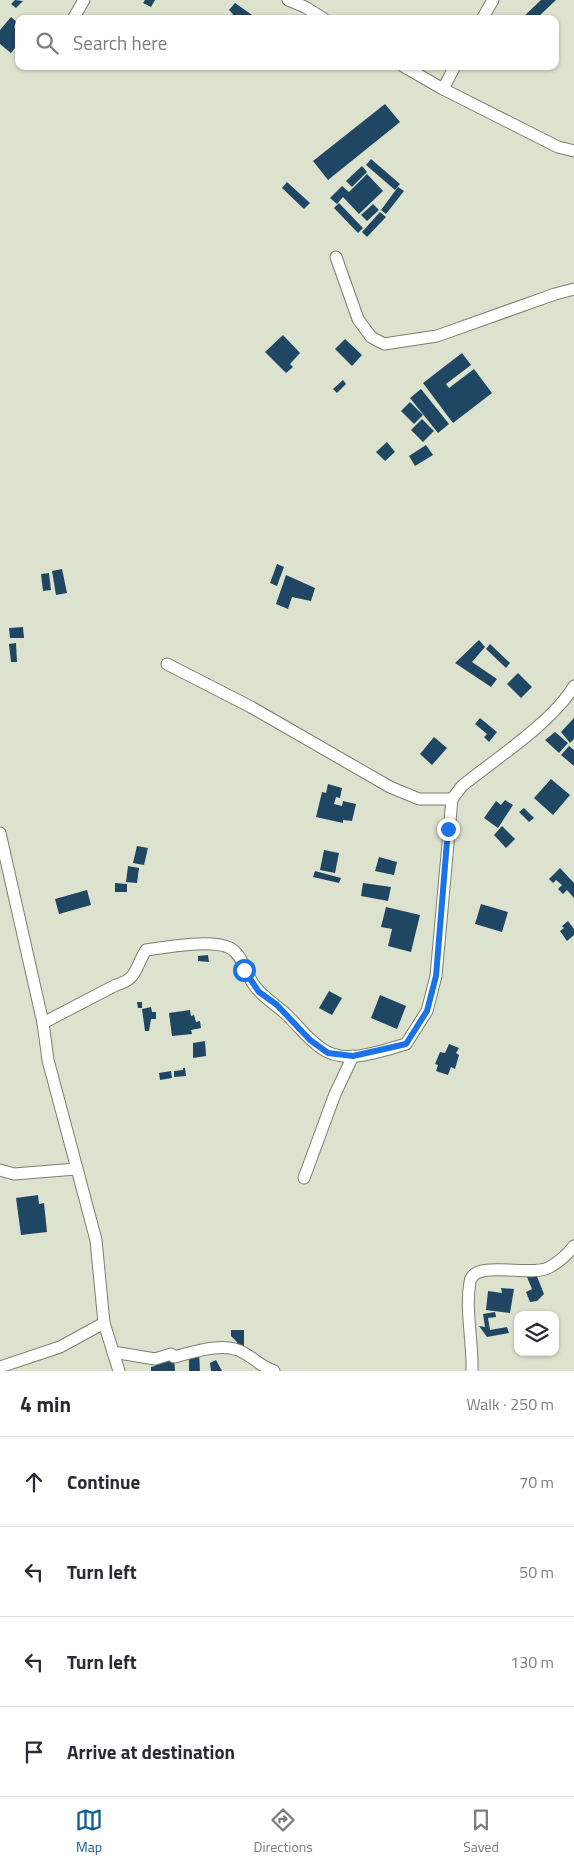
<!DOCTYPE html>
<html lang="en">
<head>
<meta charset="utf-8">
<style>
  body { margin:0; font-family:"Titillium Web",sans-serif; background:#f7f7f7; color:#2b2b33 }
  .controls { position:absolute; right:15px; bottom:15px; display:grid; overflow:hidden; border-radius:10px; box-shadow:0 1px 4px #0004 }
  .controls button { width:45px; height:45px; display:grid; place-items:center; padding:0; border:0; border-bottom:1px solid #e1e1e2; background:#fff; color:#2b2b33; font:25px sans-serif }
  .stop { position:absolute; width:15px; height:15px; margin:-11px; border:4px solid #1a73e8; border-radius:50%; background:#fff }
  .stop.end { background:#1a73e8; border-color:#fff; box-shadow:0 1px 5px #0008 }
  .list { margin:0; padding:0; list-style:none }
  h2 { display:flex; justify-content:space-between; align-items:center; height:65px; margin:0; padding:0 20px; font-size:21px }
  h2 small { font-size:16px; font-weight:400; color:#7c7c81 }
  .list li { display:grid; grid-template-columns:32px 1fr auto; gap:15px; align-items:center; box-sizing:border-box; height:90px; padding:0 20px; border-top:1px solid #e1e1e2 }
  .list b { display:block; font-size:19px; white-space:nowrap }
  .list em { font-size:16px; font-style:normal; color:#7c7c81 }
  .icon { flex:none; width:28px; height:28px; fill:none; stroke:currentColor; stroke-width:2; stroke-linecap:round; stroke-linejoin:round }
  .map { position:relative; flex:none; width:574px; height:1371px; overflow:hidden }
  .search { position:absolute; background:#fff; box-shadow:0 1px 4px #0004; left:15px; right:15px; top:15px; height:55px; display:flex; align-items:center; gap:12px; box-sizing:border-box; padding:0 18px; border-radius:10px; color:#7c7c81; font-size:19px }
  .sheet { height:425px; background:#fff }
  nav { display:flex; justify-content:space-around; align-items:center; box-sizing:border-box; height:70px; border-top:1px solid #e1e1e2; background:#fff; font-size:14px; color:#7c7c81 }
  nav a { display:grid; justify-items:center; gap:2px }
  nav .on { color:#0f5e91 }
  .map>svg:first-child { display:block }
  .building { fill:#1f4663 }
  .lines { fill:none; stroke-linecap:round; stroke-linejoin:round }
  .minor-casing { stroke:#7a7f6c; stroke-width:13 }
  .minor { stroke:#fff; stroke-width:11 }
  .route { stroke:#1a73e8; stroke-width:6 }
</style>
</head>
<body>
<div class="map">
<svg width="574" height="1371" viewBox="0 0 574 1371">
  <rect width="100%" height="100%" fill="#dde2ce"/>
  <!-- building -->
  <g class="building">
    <path d="M15 0 23 1 16 8 11 4Z"/>
    <path d="M145 0H155L151 7 143 3Z"/>
    <path d="M541 0H556L536 19H521Z"/>
    <path d="M235 3 255 17 254 19H230L233 14 229 10Z"/>
    <path d="M11 17 18 23 14 27 19 31V51L15 48 11 53 0 44V30Z"/>
    <path d="M385 104 400 122 328 180 313 161Z"/>
    <path d="M371 159 400 184 395 190 366 165Z"/>
    <path d="M362 166 367 172 352 187 346 181Z"/>
    <path d="M367 174 383 191 359 214 343 197 337 204 330 198 342 186 349 192Z"/>
    <path d="M287 182 310 203 304 209 282 188Z"/>
    <path d="M398 187 404 191 386 214 381 210Z"/>
    <path d="M339 203 363 228 358 233 334 208Z"/>
    <path d="M373 204 379 210 367 221 361 215Z"/>
    <path d="M380 212 386 217 367 237 362 232Z"/>
    <path d="M283 335 300 353 290 364 293 367 286 373 265 352Z"/>
    <path d="M345 339 362 355 352 366 335 349Z"/>
    <path d="M462 353 471 365 446 384 449 388 474 369 492 393 453 423 423 383Z"/>
    <path d="M343 380 346 384 337 393 333 389Z"/>
    <path d="M421 389 449 424 438 433 410 398Z"/>
    <path d="M410 402 423 415 414 424 401 411Z"/>
    <path d="M422 419 434 431 423 442 411 430Z"/>
    <path d="M387 442 395 452 385 461 376 452Z"/>
    <path d="M426 445 433 455 415 466 409 456Z"/>
    <path d="M277 564 284 567 277 586 270 583Z"/>
    <path d="M62 569 67 593 56 595 52 571Z"/>
    <path d="M49 573 51 590 43 591 41 574Z"/>
    <path d="M286 575 315 588 311 601 292 597 288 609 276 604Z"/>
    <path d="M23 627 24 638H10L9 628Z"/>
    <path d="M479 640 485 647 472 662 497 679 491 687 455 663Z"/>
    <path d="M16 643 17 662H11L9 644Z"/>
    <path d="M490 644 510 663 506 668 486 649Z"/>
    <path d="M518 673 532 687 521 698 507 684Z"/>
    <path d="M480 718 497 732 489 742 484 737 487 734 475 724Z"/>
    <path d="M574 718V739L570 743 561 732Z"/>
    <path d="M555 732 568 743 559 753 545 740Z"/>
    <path d="M434 737 447 748 432 765 420 754Z"/>
    <path d="M569 746 574 750V766L561 755Z"/>
    <path d="M551 779 570 795 553 815 534 798Z"/>
    <path d="M328 784 342 788 340 798 336 797 334 804 342 806 343 801 356 804 352 821 343 820V823L316 817 322 792 326 793Z"/>
    <path d="M505 800 513 805 498 828 484 818 496 801 501 805Z"/>
    <path d="M524 808 534 818 529 822 519 812Z"/>
    <path d="M502 826 515 839 506 848 494 835Z"/>
    <path d="M137 846 148 848 144 865 133 863Z"/>
    <path d="M324 850 339 853 335 873 320 870Z"/>
    <path d="M379 857 397 862 394 875 375 871Z"/>
    <path d="M128 866 139 868 137 883 126 882Z"/>
    <path d="M560 868 574 883V898L567 890 563 894 558 889 562 885 556 880 553 883 549 879Z"/>
    <path d="M315 871 341 878 339 883 313 877Z"/>
    <path d="M115 883 127 884V892H115Z"/>
    <path d="M363 883 391 887 388 901 361 896Z"/>
    <path d="M87 890 91 905 59 914 55 899Z"/>
    <path d="M481 904 508 912 502 932 475 924Z"/>
    <path d="M386 907 420 915 411 952 388 946 392 929 381 927Z"/>
    <path d="M568 921 574 929V935L567 941 560 931 564 928 562 926Z"/>
    <path d="M208 955 209 962 198 961V956Z"/>
    <path d="M329 991 342 998 332 1015 319 1008Z"/>
    <path d="M380 995 406 1006 397 1029 371 1018Z"/>
    <path d="M137 1002H142V1008H138Z"/>
    <path d="M151 1007 152 1012H156V1019H151L149 1031H145L142 1009Z"/>
    <path d="M190 1010 191 1016 194 1015 196 1022 200 1021 201 1028 191 1030 192 1034 172 1036 169 1013Z"/>
    <path d="M205 1041 206 1056 193 1058V1043Z"/>
    <path d="M449 1044 459 1048 456 1053 459 1055 455 1069 451 1067 448 1075 436 1071 438 1065 435 1064 440 1052 445 1053Z"/>
    <path d="M183 1068H185L186 1076 174 1077V1071L183 1070Z"/>
    <path d="M171 1071 172 1078 160 1080 159 1073Z"/>
    <path d="M38 1195 39 1204 44 1203 47 1232 21 1235 16 1198Z"/>
    <path d="M536 1274 544 1294 537 1301 530 1302 526 1292 532 1289 527 1277Z"/>
    <path d="M501 1288 514 1289 510 1313 486 1310 488 1291 502 1293Z"/>
    <path d="M495 1312 496 1317 488 1318 490 1330 507 1327 509 1333 487 1337 479 1326 485 1327 483 1314Z"/>
    <path d="M518 1320V1331H515L514 1321Z"/>
    <path d="M231 1330H244V1346L237 1350V1342L231 1336Z"/>
    <path d="M189 1353H199L200 1371H189Z"/>
    <path d="M174 1357 175 1371H151V1367L155 1366V1359Z"/>
    <path d="M216 1360 222 1371H211L210 1363Z"/>
  </g>
  <g class="lines">
    <defs>
      <g id="minor">
        <path d="M288 0 305 7 324 19"/>
        <path d="M73 19 84 0"/>
        <path d="M482 19 493 0"/>
        <path d="M403 66 443 89 558 147 574 151"/>
        <path d="M443 89 455 66"/>
        <path d="M336 257 358 319 371 337 384 344 437 336 555 294 574 289"/>
        <path d="M167 664 251 707 390 787 419 799H452"/>
        <path d="M0 833 43 1023 48 1060 96 1240 104 1323 119 1371"/>
        <path d="M43 1023 116 985C138 979 135 967 146 950 166 947 212 939 230 948 242 954 246 974 254 985 263 998 277 1005 288 1016 299 1027 308 1039 321 1048 344 1066 381 1051 406 1044L427 1011 436 976 452 799 462 786C495 759 553 722 574 686"/>
        <path d="M0 1170 14 1174 76 1169"/>
        <path d="M304 1178 335 1094 353 1056"/>
        <path d="M113 1352 155 1359 171 1354 174 1357C194 1352 224 1341 244 1353 255 1359 262 1367 274 1371"/>
        <path d="M0 1367 60 1347 104 1323"/>
        <path d="M472 1371C473 1342 465 1311 470 1282 473 1259 529 1277 548 1268 558 1263 567 1255 574 1246"/>
      </g>
    </defs>
    <!-- minor casing -->
    <use href="#minor" class="minor-casing"/>
    <!-- minor -->
    <use href="#minor" class="minor"/>
  </g>
  <g class="lines">
    <!-- route -->
    <path class="route" d="M244 970 259 992 277 1005 310 1040 328 1053 353 1056 406 1044 427 1011 436 976 448 829"/>
  </g>
</svg>
<div class="controls">
<button><svg class="icon" aria-label="layers" viewBox="0 0 24 24"><path d="M12 4l9 5-9 5-9-5zM3 14l9 5 9-5"/></svg></button>
</div>
<div class="stop" style="left:244px;top:970px"></div>
<div class="stop end" style="left:448px;top:829px"></div>
<div class="search"><svg class="icon" aria-label="search" viewBox="0 0 24 24"><circle cx="10" cy="10" r="6"/><path d="M15 15l6 6"/></svg>Search here</div>
</div>
<section class="sheet">
<h2>4 min<small>Walk · 250 m</small></h2>
<ul class="list">
<li><svg class="icon" aria-label="ahead" viewBox="0 0 24 24"><path d="M12 20V5M6 11l6-6 6 6"/></svg><div><b>Continue</b></div><em>70 m</em></li>
<li><svg class="icon" aria-label="left" viewBox="0 0 24 24"><path d="M17 20v-9H6M10 6l-5 5 5 5"/></svg><div><b>Turn left</b></div><em>50 m</em></li>
<li><svg class="icon" aria-label="left" viewBox="0 0 24 24"><path d="M17 20v-9H6M10 6l-5 5 5 5"/></svg><div><b>Turn left</b></div><em>130 m</em></li>
<li><svg class="icon" aria-label="arrive" viewBox="0 0 24 24"><path d="M6 21V4h12l-3 4 3 4H6"/></svg><div><b>Arrive at destination</b></div></li>
</ul>
</section>
<nav>
<a class="on"><svg class="icon" aria-label="map" viewBox="0 0 24 24"><path d="M3 6l6-2 6 2 6-2v14l-6 2-6-2-6 2zM9 4v14M15 6v14"/></svg>Map</a>
<a><svg class="icon" aria-label="directions" viewBox="0 0 24 24"><path d="M12 3l9 9-9 9-9-9zM9 14v-3h6M13 9l2 2-2 2"/></svg>Directions</a>
<a><svg class="icon" aria-label="saved" viewBox="0 0 24 24"><path d="M7 4h10v16l-5-4-5 4z"/></svg>Saved</a>
</nav>
</body>
</html>
